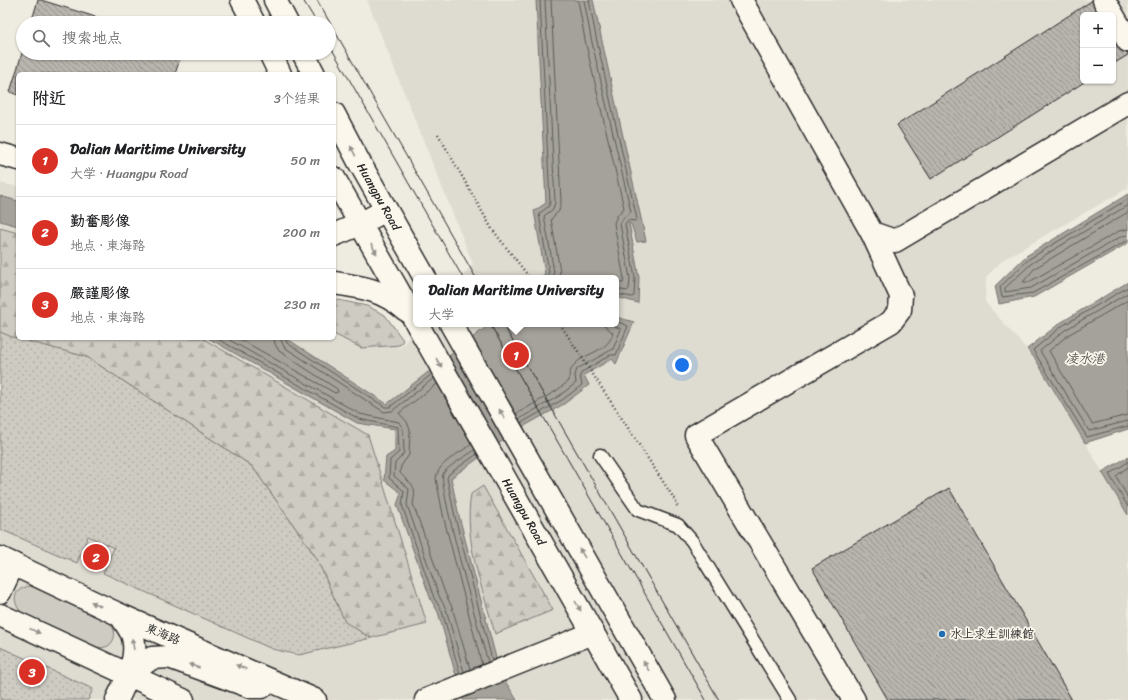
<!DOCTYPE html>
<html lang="zh">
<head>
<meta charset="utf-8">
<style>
  body { margin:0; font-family:Sriracha,"LXGW WenKai TC",sans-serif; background:#f6f6f6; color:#202124 }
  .controls { position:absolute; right:12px; top:12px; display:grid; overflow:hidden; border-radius:6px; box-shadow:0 1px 3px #0004 }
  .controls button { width:36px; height:36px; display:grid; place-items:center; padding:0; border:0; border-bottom:1px solid #e0e0e0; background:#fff; color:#202124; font:20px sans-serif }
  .you { position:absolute; left:682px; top:365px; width:14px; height:14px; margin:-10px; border:3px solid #fff; border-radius:50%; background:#1a73e8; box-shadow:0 0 0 6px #1a73e833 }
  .badge { display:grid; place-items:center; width:26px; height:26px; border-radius:50%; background:#d93025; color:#fff; font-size:13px; font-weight:700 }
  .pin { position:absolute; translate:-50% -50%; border:2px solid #fff; box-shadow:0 1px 4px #0006 }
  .popup { position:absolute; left:413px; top:275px; width:206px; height:52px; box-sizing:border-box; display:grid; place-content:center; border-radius:6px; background:#fff; filter:drop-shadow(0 1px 3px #0005); font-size:13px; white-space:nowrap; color:#757577 }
  .popup b { font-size:15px; color:#202124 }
  .popup::after { content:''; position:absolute; left:50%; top:100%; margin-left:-8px; border:8px solid transparent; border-top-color:#fff }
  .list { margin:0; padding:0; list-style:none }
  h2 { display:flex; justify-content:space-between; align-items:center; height:52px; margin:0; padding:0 16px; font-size:17px }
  h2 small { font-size:13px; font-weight:400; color:#757577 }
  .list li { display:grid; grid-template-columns:26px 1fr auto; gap:12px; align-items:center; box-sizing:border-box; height:72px; padding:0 16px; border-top:1px solid #e0e0e0 }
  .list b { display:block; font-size:15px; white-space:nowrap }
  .list p { margin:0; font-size:13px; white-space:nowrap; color:#757577 }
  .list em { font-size:13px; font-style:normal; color:#757577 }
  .icon { flex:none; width:22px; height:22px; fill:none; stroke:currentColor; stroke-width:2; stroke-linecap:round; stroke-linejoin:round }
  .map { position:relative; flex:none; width:1128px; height:700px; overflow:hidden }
  .search { position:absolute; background:#fff; box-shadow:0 1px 3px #0004; left:16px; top:16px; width:320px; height:44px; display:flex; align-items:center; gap:10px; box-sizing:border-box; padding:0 14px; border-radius:22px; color:#757577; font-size:15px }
  .panel { position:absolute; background:#fff; box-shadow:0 1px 3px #0004; left:16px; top:72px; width:320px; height:268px; border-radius:6px }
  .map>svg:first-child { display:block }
  .built { fill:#dedbd1; fill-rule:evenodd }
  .grass { fill:url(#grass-dots); stroke:#7c7b76 }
  .forest { fill:url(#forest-firs); stroke:#7c7b76 }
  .garden { fill:#cecbc2; stroke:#7c7b76 }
  .water { fill:#a4a29a; stroke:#74726e }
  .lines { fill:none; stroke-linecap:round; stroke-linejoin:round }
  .shore { stroke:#5b5b57; stroke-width:1 }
  .building { fill:url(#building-back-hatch); stroke:#2b2b2b }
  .lane-casing { stroke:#2b2b2b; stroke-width:15 }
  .street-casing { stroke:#2b2b2b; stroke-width:25 }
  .secondary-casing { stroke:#2b2b2b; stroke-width:25 }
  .highway-casing { stroke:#2b2b2b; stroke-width:25 }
  .path { stroke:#2b2b2b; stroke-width:2.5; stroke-dasharray:1 3; stroke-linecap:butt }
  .lane { stroke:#fbf7ec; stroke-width:12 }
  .street { stroke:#fbf7ec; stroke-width:22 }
  .secondary { stroke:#fbf7ec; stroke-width:22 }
  .highway { stroke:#fbf7ec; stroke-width:22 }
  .tram { stroke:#2b2b2b; stroke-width:1 }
  .oneway { fill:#93918c }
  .poi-dot { fill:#1f6fb2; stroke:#fbf7ec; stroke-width:1.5 }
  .labels { text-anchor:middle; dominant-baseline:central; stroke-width:3.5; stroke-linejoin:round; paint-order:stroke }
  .street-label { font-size:12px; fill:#2b2b2b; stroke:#fbf7ec }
  .poi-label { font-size:12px; fill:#2b2b2b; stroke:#fbf7ec; text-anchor:start }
  .water-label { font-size:13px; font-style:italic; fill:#555552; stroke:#fbf7ec }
</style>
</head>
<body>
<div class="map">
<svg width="1128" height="700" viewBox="0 0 1128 700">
  <defs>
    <pattern id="grass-dots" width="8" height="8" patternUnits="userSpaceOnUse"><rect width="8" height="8" fill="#cecbc2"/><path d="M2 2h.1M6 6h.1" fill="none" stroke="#b1aea7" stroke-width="1.8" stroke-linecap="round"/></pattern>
    <pattern id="forest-firs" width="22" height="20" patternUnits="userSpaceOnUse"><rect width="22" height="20" fill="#cecbc2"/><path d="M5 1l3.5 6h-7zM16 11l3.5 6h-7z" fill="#b1aea7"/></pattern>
    <pattern id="building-back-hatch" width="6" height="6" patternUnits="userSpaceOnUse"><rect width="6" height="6" fill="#b8b5ae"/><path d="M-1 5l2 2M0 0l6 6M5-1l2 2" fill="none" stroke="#96938e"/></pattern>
  </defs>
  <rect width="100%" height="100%" fill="#eeebe0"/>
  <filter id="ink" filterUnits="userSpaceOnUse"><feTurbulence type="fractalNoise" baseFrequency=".025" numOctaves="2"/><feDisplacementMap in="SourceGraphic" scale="8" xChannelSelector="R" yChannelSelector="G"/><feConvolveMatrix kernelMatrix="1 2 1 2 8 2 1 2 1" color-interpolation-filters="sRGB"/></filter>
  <g filter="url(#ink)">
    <!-- built -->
    <path class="built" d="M367 0H1128V188L1004 259 986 277 985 302 1036 360 1128 515V700H0V183L18 187V338H334V309L400 348 421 324H616V278H461L473 264ZM1083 15H1113V81H1083Z"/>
    <!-- grass -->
    <g class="grass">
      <path d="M0 332 87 357 252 466 316 557 345 621 371 638 299 655 272 649 103 573 114 548 88 536 77 563 0 529Z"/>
      <path d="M0 647 93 689 88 700H0Z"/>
    </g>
    <!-- forest -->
    <g class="forest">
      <path d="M0 228 18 233V338H202L368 435 427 624 371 638 345 622 316 557 252 466 87 357 12 337 0 332Z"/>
      <path d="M334 299 367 306 385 315 403 340 400 345 361 348 334 334Z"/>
      <path d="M483 486 553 610 495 634C483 589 463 541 471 494Z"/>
    </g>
    <!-- garden -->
    <path class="garden" d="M32 586 108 622C121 632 113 651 97 647L21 612C10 599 15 587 32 586Z"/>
    <!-- water -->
    <g class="water">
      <path d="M536 0H593L646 241 637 242 631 224 629 223 639 278 638 303 616 297V278H541L545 273 534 211 546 203Z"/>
      <path d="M1128 194V243L1034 297 999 304 995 286 1026 256Z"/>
      <path d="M0 196 18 201V226L0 221Z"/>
      <path d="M1128 282V429L1085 443 1036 360 1027 349 1060 323Z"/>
      <path d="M616 317 634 322 616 364 612 359 584 375 589 385 564 404 519 429 451 478 459 516 500 673 517 700H463L438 612 431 600 397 505 401 493 384 480 386 457 395 451V429L357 423 208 338H286L387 404 490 324H616Z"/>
      <path d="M1128 457V515L1102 472Z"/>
    </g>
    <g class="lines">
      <!-- shore -->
      <g class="shore">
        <path d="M540 0 550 202 549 206 539 214 549 272 546 278"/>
        <path d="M545 0 555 202 553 209 544 216 554 272 552 278"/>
        <path d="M551 0 561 202 559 211 551 219 560 271 559 278"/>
        <path d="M578 0 585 40 624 208 617 216 614 223 624 279 623 283H616"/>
        <path d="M584 0 591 38 631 212 623 218 620 224 630 278 629 289 627 291 616 289"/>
        <path d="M589 0 596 37 637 219 635 221 628 220 625 224 635 278 634 296 632 297 616 294"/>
        <path d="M1128 199 1029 259 1000 287 1002 297 1033 293 1128 240"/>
        <path d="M1128 205 1032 263 1005 288V292L1031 288 1122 236 1128 235"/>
        <path d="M1128 212 1035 268 1023 282H1029L1119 231 1128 229"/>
        <path d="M1128 287 1062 326 1033 350 1087 437 1128 426"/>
        <path d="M1128 293 1065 330 1040 351 1089 431 1128 421"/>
        <path d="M1128 300 1068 335 1049 351 1092 424 1128 415"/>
        <path d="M216 338 359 419 398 427 399 452 390 460 389 478 404 491 402 505 434 598 442 611 460 674"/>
        <path d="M226 338 360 414 399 422 403 429 404 452 401 457 395 463 394 476 409 489 407 505 439 596 446 609 464 672"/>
        <path d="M238 338 335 393 338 392 337 389 279 351 275 344 274 338"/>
        <path d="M280 338 284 347 384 412 392 411 434 378"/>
        <path d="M285 338 287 343 385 407H390L432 374"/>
        <path d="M437 384 399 413 407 422 410 430 409 455 401 466 400 473C413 487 417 484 413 504L445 593 452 607 470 669"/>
        <path d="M516 414 556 391 569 381C568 351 607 358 613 333L603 324"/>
        <path d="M519 419 559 396 576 383 575 375 577 369 613 349 621 329 610 324"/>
        <path d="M521 423 562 400 582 385 580 376 582 372 610 355H616L628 326 616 321"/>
        <path d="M472 444C460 453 437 463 436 479L444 519 482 665"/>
        <path d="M475 450C468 455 446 467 443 474 438 486 481 639 488 662"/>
        <path d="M477 454 449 474 447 478 455 517 492 660"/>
        <path d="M1128 462 1109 474 1128 507"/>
        <path d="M1128 467 1116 476 1128 498"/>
      </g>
    </g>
    <!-- building -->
    <g class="building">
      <path d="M38 0H41L115 23H31Z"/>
      <path d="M1093 0 1103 15H1083V81H1086L931 179 897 125Z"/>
      <path d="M1113 31 1128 55 1113 64Z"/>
      <path d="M23 50V53H182L175 74H18V95L10 92Z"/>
      <path d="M949 488 1072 700H888L812 568Z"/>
    </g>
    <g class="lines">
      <defs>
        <path id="lane" d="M600 455 638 510 678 525 692 541 790 700"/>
        <g id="street">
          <path d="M741 0 872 233 895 241 1128 103"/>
          <path d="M1104 0 1128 41"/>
          <path d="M0 558 120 615 315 700"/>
          <path d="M0 592 13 564"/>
          <path d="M0 615 183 700"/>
          <path d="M128 675 152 658 169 657 251 687H262"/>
          <path d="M117 700C126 680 140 657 132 634 129 628 124 621 120 615"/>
          <path d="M426 700 593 633"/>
          <path d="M854 700 696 435 891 322 900 310 901 296 872 233"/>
        </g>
        <g id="secondary">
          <path d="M0 154 18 159"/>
          <path d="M334 235 360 224 386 210"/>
        </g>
        <g id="highway">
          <path d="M242 0 254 23"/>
          <path d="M275 0 287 23"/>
          <path d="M270 53 280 74"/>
          <path d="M303 53 314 74"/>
          <path id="s1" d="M334 114 358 160 425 278"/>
          <path d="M334 178 416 322"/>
          <path d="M334 283C363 287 383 290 406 310"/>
          <path id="s2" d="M417 324 631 700"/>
          <path d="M451 324 665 700"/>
        </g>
      </defs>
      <!-- lane casing -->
      <use href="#lane" class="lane-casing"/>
      <!-- street casing -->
      <use href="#street" class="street-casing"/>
      <!-- secondary casing -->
      <use href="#secondary" class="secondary-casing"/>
      <!-- highway casing -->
      <use href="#highway" class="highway-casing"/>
      <!-- path -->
      <g class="path">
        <path d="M438 134 492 229 530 278"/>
        <path d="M560 324 677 503V507"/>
      </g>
      <!-- lane -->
      <use href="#lane" class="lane"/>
      <!-- street -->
      <use href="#street" class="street"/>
      <!-- secondary -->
      <use href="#secondary" class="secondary"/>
      <!-- highway -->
      <use href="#highway" class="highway"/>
      <!-- tram -->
      <g class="tram">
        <path d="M303 0 317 23"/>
        <path d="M317 0 476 278"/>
        <path d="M329 44 463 278"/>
        <path d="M490 324 706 700"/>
        <path d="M503 324 719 700"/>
      </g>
    </g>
    <!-- one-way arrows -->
    <defs><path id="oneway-solid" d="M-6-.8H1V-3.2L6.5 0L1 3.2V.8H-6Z"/></defs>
    <g class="oneway">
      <use href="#oneway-solid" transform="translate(353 151) rotate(-117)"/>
      <use href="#oneway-solid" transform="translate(374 249) rotate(60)"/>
      <use href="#oneway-solid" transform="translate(439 363) rotate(60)"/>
      <use href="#oneway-solid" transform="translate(502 414) rotate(-120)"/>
      <use href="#oneway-solid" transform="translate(582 553) rotate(-120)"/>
      <use href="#oneway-solid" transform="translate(96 604) rotate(-155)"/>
      <use href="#oneway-solid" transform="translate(578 606) rotate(60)"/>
      <use href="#oneway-solid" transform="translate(35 631) rotate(25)"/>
      <use href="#oneway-solid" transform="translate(133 644) rotate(-99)"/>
      <use href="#oneway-solid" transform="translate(194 666) rotate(-160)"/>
      <use href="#oneway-solid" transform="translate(646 666) rotate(-120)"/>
      <use href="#oneway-solid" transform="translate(241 667) rotate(-157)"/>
    </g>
  </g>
  <!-- markers -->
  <circle class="poi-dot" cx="942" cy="634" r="4"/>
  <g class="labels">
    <!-- street labels -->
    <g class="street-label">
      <text stroke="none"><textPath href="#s1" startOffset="94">Huangpu Road</textPath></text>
      <text stroke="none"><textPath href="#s2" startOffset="216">Huangpu Road</textPath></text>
      <text transform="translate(163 634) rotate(23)">東海路</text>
    </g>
    <!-- poi labels -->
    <g class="poi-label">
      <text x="950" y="634">水上求生訓練館</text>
    </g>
    <!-- water labels -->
    <g class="water-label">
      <text x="1085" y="358">凌水港</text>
    </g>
  </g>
</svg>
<div class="controls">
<button>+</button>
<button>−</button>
</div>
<div class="you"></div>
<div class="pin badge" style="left:516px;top:355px">1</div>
<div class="popup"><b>Dalian Maritime University</b>大学</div>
<div class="pin badge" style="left:96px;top:557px">2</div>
<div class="pin badge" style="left:32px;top:672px">3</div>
<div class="search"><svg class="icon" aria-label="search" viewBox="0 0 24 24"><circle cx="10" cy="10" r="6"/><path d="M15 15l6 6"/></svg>搜索地点</div>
<section class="panel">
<h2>附近<small>3个结果</small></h2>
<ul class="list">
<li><span class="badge">1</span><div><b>Dalian Maritime University</b><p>大学 · Huangpu Road</p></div><em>50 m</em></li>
<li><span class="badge">2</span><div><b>勤奮彫像</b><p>地点 · 東海路</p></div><em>200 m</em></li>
<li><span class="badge">3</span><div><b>嚴謹彫像</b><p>地点 · 東海路</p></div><em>230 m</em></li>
</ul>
</section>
</div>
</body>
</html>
